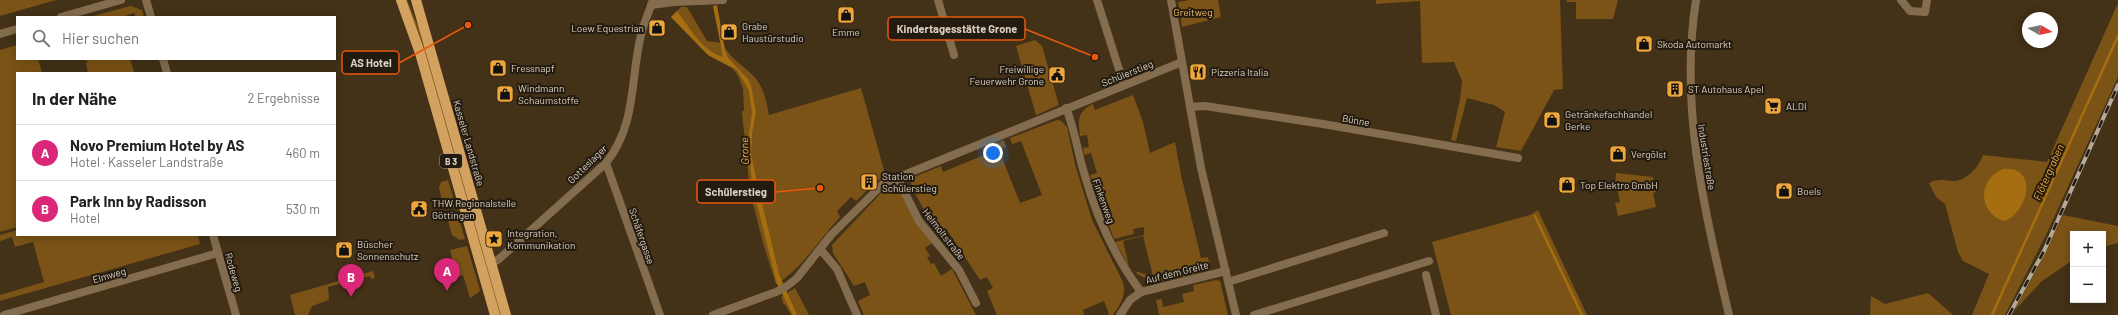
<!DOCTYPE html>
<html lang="de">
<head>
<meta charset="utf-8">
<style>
  body { margin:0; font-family:Barlow,sans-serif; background:#f6f6f6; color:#222 }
  .controls { position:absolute; right:12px; bottom:12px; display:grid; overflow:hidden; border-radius:0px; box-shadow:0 2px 10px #0003 }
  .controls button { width:36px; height:36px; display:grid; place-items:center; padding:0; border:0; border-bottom:1px solid #e0e0e0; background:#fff; color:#222; font:20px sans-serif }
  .compass { position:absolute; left:2022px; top:12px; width:36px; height:36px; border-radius:50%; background:#fff; box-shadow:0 2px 10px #0003; rotate:99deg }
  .you { position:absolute; left:993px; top:153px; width:14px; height:14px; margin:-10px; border:3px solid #fff; border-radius:50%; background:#1a73e8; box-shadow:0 0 0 6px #1a73e833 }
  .badge { display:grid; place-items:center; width:26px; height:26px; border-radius:50%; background:#db2777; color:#fff; font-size:13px; font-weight:700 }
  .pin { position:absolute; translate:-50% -33px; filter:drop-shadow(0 1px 2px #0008) }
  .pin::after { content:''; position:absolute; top:21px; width:14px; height:12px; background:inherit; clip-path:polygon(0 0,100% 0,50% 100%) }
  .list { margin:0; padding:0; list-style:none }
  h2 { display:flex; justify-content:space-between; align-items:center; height:52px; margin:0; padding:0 16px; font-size:17px }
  h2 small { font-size:13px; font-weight:400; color:#767676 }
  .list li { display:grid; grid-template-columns:26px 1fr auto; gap:12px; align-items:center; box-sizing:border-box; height:56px; padding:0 16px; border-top:1px solid #e0e0e0 }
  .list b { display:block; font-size:15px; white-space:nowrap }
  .list p { margin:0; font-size:13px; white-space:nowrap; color:#767676 }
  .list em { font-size:13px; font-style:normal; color:#767676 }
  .icon { flex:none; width:22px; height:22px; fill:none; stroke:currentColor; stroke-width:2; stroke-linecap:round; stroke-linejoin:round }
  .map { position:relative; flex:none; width:2118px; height:315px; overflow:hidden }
  .search { position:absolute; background:#fff; box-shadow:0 2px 10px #0003; left:16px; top:16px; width:320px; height:44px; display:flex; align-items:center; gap:10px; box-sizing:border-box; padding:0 14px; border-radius:0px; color:#767676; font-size:15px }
  .panel { position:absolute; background:#fff; box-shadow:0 2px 10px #0003; left:16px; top:72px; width:320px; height:164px; border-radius:0px }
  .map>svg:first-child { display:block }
  .green { fill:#7b5316 }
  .water { fill:#a56f11 }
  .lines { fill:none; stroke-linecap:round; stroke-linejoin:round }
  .stream { stroke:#a56f11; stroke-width:2.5 }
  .minor { stroke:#846d4e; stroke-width:8 }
  .primary { stroke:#d3a261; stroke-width:10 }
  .rail-casing { stroke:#b6a998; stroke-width:4 }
  .rail { stroke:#231b10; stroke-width:2.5; stroke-dasharray:8; stroke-linecap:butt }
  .labels { text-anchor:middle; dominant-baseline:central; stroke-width:4; stroke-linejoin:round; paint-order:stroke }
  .shield { fill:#231b10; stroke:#a49a8c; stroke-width:1 }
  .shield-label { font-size:9px; font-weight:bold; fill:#dbd0c1 }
  .park-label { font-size:10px; fill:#f6bb6b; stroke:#231b10 }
  .poi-label { font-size:10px; fill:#dbd0c1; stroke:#231b10; text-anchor:start }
  .street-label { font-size:10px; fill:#dbd0c1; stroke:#231b10 }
  .water-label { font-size:11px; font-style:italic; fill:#f8ae3e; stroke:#231b10 }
  .leader { fill:none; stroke:#e8590c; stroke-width:1.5 }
  .callout-dot { fill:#e8590c; stroke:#231b10; stroke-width:1.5 }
  .callout { fill:#231b10; stroke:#e8590c; stroke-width:1.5 }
  .callout-label { font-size:11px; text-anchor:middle; font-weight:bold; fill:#dbd0c1 }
</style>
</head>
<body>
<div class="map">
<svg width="2118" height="315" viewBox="0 0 2118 315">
  <rect width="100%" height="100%" fill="#433118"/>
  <!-- green -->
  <g class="green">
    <path d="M0 0H56L0 16Z"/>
    <path d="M405 0H407L421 33 502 315H498Z"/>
    <path d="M1189 0H1218L1221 17 1182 27 1178 2Z"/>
    <path d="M1376 0H1560L1563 89 1554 90 1521 151 1496 147 1505 112 1494 105 1467 98 1456 141 1451 140 1460 99 1462 81 1454 62 1422 63 1420 1 1376 4Z"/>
    <path d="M1567 0H1618L1613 19H1576V2H1567Z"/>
    <path d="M2118 3V77L2045 237 2005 315H1972L1989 274 1963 261 1958 252 1945 204 1936 197 1929 183C1937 179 1943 180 1951 181 1966 182 1978 168 1983 155L2047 162Z"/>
    <path d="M130 6 142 10 144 17H136L134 13 122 17H90Z"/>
    <path d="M681 7H687L707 41 723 43C728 60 751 68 760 85 765 93 767 105 769 115L861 88 886 177 877 181 856 201 851 197 837 211 840 217C820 239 802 269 776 284L763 243 750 192 742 112 744 110 743 88 738 76 732 68 708 55 671 17Z"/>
    <path d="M1035 40 1042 46 1059 105 1036 115 1016 46Z"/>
    <path d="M17 45V59H38L42 73H17V227L0 232V50Z"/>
    <path d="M84 59H130L134 72 88 73 86 63 88 61H85Z"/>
    <path d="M1133 95 1143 122 1150 153 1175 142 1181 175 1201 258 1208 257 1210 270C1186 275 1155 290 1134 271L1153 276 1143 236 1123 241 1129 266 1115 242 1144 235V227L1133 229 1134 234 1114 239 1090 175 1097 173 1091 153 1084 155 1083 148 1089 147 1087 135 1080 136C1078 120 1077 112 1093 104L1095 110Z"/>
    <path d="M1057 120 1061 121 1067 127 1075 164 1092 220 1123 282C1127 294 1120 305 1113 315H1108L1109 314 1104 301 1083 310 1084 315H997L987 291 993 288 987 277 980 280 949 233 945 235 939 226 934 228 912 188 911 181 914 177 941 166 943 172 984 155 982 149 1004 140 1006 147 999 150 1020 203 1042 195 1021 141 1012 144 1010 138Z"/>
    <path d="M1616 173 1653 177 1656 192 1653 193 1656 207 1618 216 1615 203 1620 202 1617 188 1615 187Z"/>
    <path d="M448 180 456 207 444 208 439 188 441 182Z"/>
    <path d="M889 187 899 190 932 243 925 248 930 256 927 258 931 264 934 263 941 276 952 269 976 315H864L858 301 870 295 865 282 854 286 833 253 832 245 884 190Z"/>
    <path d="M1538 210 1587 315H1451L1432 242 1530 215Z"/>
    <path d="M457 212 465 239 460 240 452 235 447 217 449 214Z"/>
    <path d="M2063 215 2118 226V243L2103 247V234H2073V260L2042 281 2014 311 2039 265Z"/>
    <path d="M17 230V235H22L23 237 29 235H198L200 244 0 301V295L44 282 33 242 15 247 12 237 0 241V235Z"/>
    <path d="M467 246 480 290 479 292 470 298 463 275 457 277 450 250Z"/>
    <path d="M373 271 375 278 371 279 370 276 328 287 329 300 312 306 308 315H295L290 295Z"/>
    <path d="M1216 280 1220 281 1228 315H1159L1156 300 1162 299 1163 307 1184 302 1182 294 1194 291 1193 285Z"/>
    <path d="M795 288 809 315H791L785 304 784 305 781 297Z"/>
    <path d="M1928 293 1953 315H1870L1871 296 1885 304Z"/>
  </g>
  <!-- water -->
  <g class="water">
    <path d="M717 5 725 50 728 58 748 79 751 86 756 112 752 133 751 154 756 178 779 274 797 315H793L777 284 752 184 748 142 752 113 749 90 737 70 708 55 671 17 677 11C689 27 702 51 723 57L713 6Z"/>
    <path d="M2003 169C2040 166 2027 214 2004 221 1977 212 1978 179 2003 169Z"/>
  </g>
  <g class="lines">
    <!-- stream -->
    <g class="stream">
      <path d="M1535 216 1582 315"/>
      <path d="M1992 315 2118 36"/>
    </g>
    <!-- minor -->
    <g class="minor">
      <path d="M146 0 151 17"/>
      <path d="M938 0 954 55"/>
      <path d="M1097 0 1124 85"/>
      <path d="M1171 0 1201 168 1236 315"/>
      <path d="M1696 0C1679 107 1705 212 1729 315"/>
      <path d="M1901 0 1910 11 1925 12 1927 0"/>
      <path d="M651 5 674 2 723 0"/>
      <path d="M61 17 121 0"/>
      <path d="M0 34 17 29"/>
      <path d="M163 59 167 73"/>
      <path d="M1190 107 1205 106 1323 124 1518 158"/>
      <path d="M1066 108C1075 130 1078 154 1085 176 1097 219 1115 257 1141 292"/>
      <path d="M606 163 660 315"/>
      <path d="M897 177 919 221 959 270 976 303"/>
      <path d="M213 235 236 315"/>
      <path d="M820 249 837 269 857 315"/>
      <path d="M491 264 499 259 606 163C637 124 630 80 641 35 644 22 649 12 653 0"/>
      <path d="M1426 275 1436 315"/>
      <path d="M1228 282 1384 233"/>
      <path d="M4 315 218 253"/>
      <path d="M713 315 776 292 787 286 797 278 831 235 884 183 1182 62"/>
      <path d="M1120 315 1130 300 1141 292 1226 271"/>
      <path d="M1254 315 1429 261"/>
    </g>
    <!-- primary -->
    <g class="primary">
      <path d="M401 0 420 53 495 315"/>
      <path d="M416 0 506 315"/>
    </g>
    <defs>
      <path id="rail" d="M2009 315 2044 251 2118 85"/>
    </defs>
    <!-- rail casing -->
    <use href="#rail" class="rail-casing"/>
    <!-- rail -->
    <use href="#rail" class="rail"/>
  </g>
  <!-- icons -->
  <defs>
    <symbol id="shop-square" viewBox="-11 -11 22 22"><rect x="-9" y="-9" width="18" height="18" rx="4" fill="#eea73c" stroke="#231b10"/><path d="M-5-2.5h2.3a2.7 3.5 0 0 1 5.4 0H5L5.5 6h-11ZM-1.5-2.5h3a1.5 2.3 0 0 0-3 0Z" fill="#111"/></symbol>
    <symbol id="restaurant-square" viewBox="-11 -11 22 22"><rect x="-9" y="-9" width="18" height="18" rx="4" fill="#eea73c" stroke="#231b10"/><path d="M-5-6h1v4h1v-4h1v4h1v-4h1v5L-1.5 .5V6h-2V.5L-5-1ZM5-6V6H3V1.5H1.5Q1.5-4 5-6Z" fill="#111"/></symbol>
    <symbol id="civic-square" viewBox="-11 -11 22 22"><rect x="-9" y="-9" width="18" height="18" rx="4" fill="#eea73c" stroke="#231b10"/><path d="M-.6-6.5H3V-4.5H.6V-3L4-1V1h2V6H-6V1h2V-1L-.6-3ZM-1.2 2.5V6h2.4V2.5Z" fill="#111"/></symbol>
    <symbol id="building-square" viewBox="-11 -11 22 22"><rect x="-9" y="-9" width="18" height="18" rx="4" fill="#eea73c" stroke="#231b10"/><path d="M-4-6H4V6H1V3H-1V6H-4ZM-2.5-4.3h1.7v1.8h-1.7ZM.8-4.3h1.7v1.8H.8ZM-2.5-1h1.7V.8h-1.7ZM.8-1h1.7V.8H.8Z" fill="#111"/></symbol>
    <symbol id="supermarket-square" viewBox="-11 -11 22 22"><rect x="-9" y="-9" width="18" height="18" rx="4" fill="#eea73c" stroke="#231b10"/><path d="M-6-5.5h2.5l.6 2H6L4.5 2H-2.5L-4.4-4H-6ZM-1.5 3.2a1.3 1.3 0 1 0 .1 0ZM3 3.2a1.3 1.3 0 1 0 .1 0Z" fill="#111"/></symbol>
    <symbol id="sight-square" viewBox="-11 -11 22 22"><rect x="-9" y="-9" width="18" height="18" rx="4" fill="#eea73c" stroke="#231b10"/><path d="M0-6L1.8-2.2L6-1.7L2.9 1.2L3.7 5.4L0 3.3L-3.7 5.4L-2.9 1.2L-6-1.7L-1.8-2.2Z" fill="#111"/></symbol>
  </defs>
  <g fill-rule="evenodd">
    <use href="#shop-square" x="836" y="5" width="20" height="20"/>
    <use href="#shop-square" x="647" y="18" width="20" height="20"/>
    <use href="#shop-square" x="719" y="22" width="20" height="20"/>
    <use href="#shop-square" x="1634" y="34" width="20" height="20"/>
    <use href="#shop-square" x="488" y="58" width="20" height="20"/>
    <use href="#restaurant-square" x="1188" y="62" width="20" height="20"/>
    <use href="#civic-square" x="1047" y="65" width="20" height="20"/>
    <use href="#building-square" x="1665" y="79" width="20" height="20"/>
    <use href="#shop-square" x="495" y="84" width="20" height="20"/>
    <use href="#supermarket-square" x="1763" y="96" width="20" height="20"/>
    <use href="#shop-square" x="1542" y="110" width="20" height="20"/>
    <use href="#shop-square" x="1608" y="144" width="20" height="20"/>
    <use href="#building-square" x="859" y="172" width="20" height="20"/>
    <use href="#shop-square" x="1557" y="175" width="20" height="20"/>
    <use href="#shop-square" x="1774" y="181" width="20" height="20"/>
    <use href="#civic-square" x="409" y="199" width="20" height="20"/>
    <use href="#sight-square" x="484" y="229" width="20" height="20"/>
    <use href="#shop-square" x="334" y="240" width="20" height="20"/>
  </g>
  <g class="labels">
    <!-- shield labels -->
    <rect class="shield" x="440" y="154" width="22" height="14" rx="3"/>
    <g class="shield-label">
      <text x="451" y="161">B 3</text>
    </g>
    <!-- park labels -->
    <g class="park-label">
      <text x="1193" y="12">Greitweg</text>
    </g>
    <!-- poi labels -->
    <g class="poi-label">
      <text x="742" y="26">Grabe<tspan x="742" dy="12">Haustürstudio</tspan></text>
      <text x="644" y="28" text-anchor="end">Loew Equestrian</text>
      <text x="846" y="32" text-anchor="middle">Emme</text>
      <text x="1657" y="44">Skoda Automarkt</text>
      <text x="511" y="68">Fressnapf</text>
      <text x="1044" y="69" text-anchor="end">Freiwillige<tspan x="1044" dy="12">Feuerwehr Grone</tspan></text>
      <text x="1211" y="72">Pizzeria Italia</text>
      <text x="518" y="88">Windmann<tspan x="518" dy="12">Schaumstoffe</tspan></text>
      <text x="1688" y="89">ST Autohaus Apel</text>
      <text x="1786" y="106">ALDI</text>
      <text x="1565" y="114">Getränkefachhandel<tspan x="1565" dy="12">Gerke</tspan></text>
      <text x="1631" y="154">Vergölst</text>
      <text x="882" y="176">Station<tspan x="882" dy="12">Schülerstieg</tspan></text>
      <text x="1580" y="185">Top Elektro GmbH</text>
      <text x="1797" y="191">Boels</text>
      <text x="432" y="203">THW Regionalstelle<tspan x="432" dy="12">Göttingen</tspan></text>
      <text x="507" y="233">Integration,<tspan x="507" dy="12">Kommunikation</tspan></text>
      <text x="357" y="244">Büscher<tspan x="357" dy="12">Sonnenschutz</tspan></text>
    </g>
    <!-- street labels -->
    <g class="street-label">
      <text transform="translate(1127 73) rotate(-22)">Schülerstieg</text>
      <text transform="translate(1356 120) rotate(10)">Bünne</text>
      <text transform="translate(469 143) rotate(74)">Kasseler Landstraße</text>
      <text transform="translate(1707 157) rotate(81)">Industriestraße</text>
      <text transform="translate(587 164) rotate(-44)">Gotteslager</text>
      <text transform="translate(1104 201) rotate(70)">Finkenweg</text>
      <text transform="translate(944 234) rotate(52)">Helmoltstraße</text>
      <text transform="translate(642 236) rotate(71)">Schäfergasse</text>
      <text transform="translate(234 272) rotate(74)">Rodeweg</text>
      <text transform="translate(1177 272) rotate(-14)">Auf dem Greite</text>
      <text transform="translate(109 275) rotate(-16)">Elmweg</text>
    </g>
    <!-- water labels -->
    <g class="water-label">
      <text transform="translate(744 151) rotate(-92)">Grone</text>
      <text transform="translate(2048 172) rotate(-66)">Flötergraben</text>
    </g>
  </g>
  <!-- callouts -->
  <path class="leader" d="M1095 57L1025 29M468 25L399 63M820 188L775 192"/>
  <g class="callout-dot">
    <circle cx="1095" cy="57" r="4"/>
    <circle cx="468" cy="25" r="4"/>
    <circle cx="820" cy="188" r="4"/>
  </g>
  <g class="callout">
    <rect x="888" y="17" width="137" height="23" rx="4"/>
    <rect x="342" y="51" width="57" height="23" rx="4"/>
    <rect x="697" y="180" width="78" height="23" rx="4"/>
  </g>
  <g class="callout-label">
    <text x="957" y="33">Kindertagesstätte Grone</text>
    <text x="371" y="67">AS Hotel</text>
    <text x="736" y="196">Schülerstieg</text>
  </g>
</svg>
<div class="controls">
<button>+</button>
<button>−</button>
</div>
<svg class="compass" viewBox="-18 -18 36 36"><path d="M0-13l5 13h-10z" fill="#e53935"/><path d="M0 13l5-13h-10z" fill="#767676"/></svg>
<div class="you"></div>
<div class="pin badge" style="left:447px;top:291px">A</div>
<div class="pin badge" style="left:351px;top:297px">B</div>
<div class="search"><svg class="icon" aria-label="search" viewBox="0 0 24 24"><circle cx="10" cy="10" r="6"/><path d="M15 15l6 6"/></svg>Hier suchen</div>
<section class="panel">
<h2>In der Nähe<small>2 Ergebnisse</small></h2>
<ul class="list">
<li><span class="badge">A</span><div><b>Novo Premium Hotel by AS</b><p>Hotel · Kasseler Landstraße</p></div><em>460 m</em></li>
<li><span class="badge">B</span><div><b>Park Inn by Radisson</b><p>Hotel</p></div><em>530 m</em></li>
</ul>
</section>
</div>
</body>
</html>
